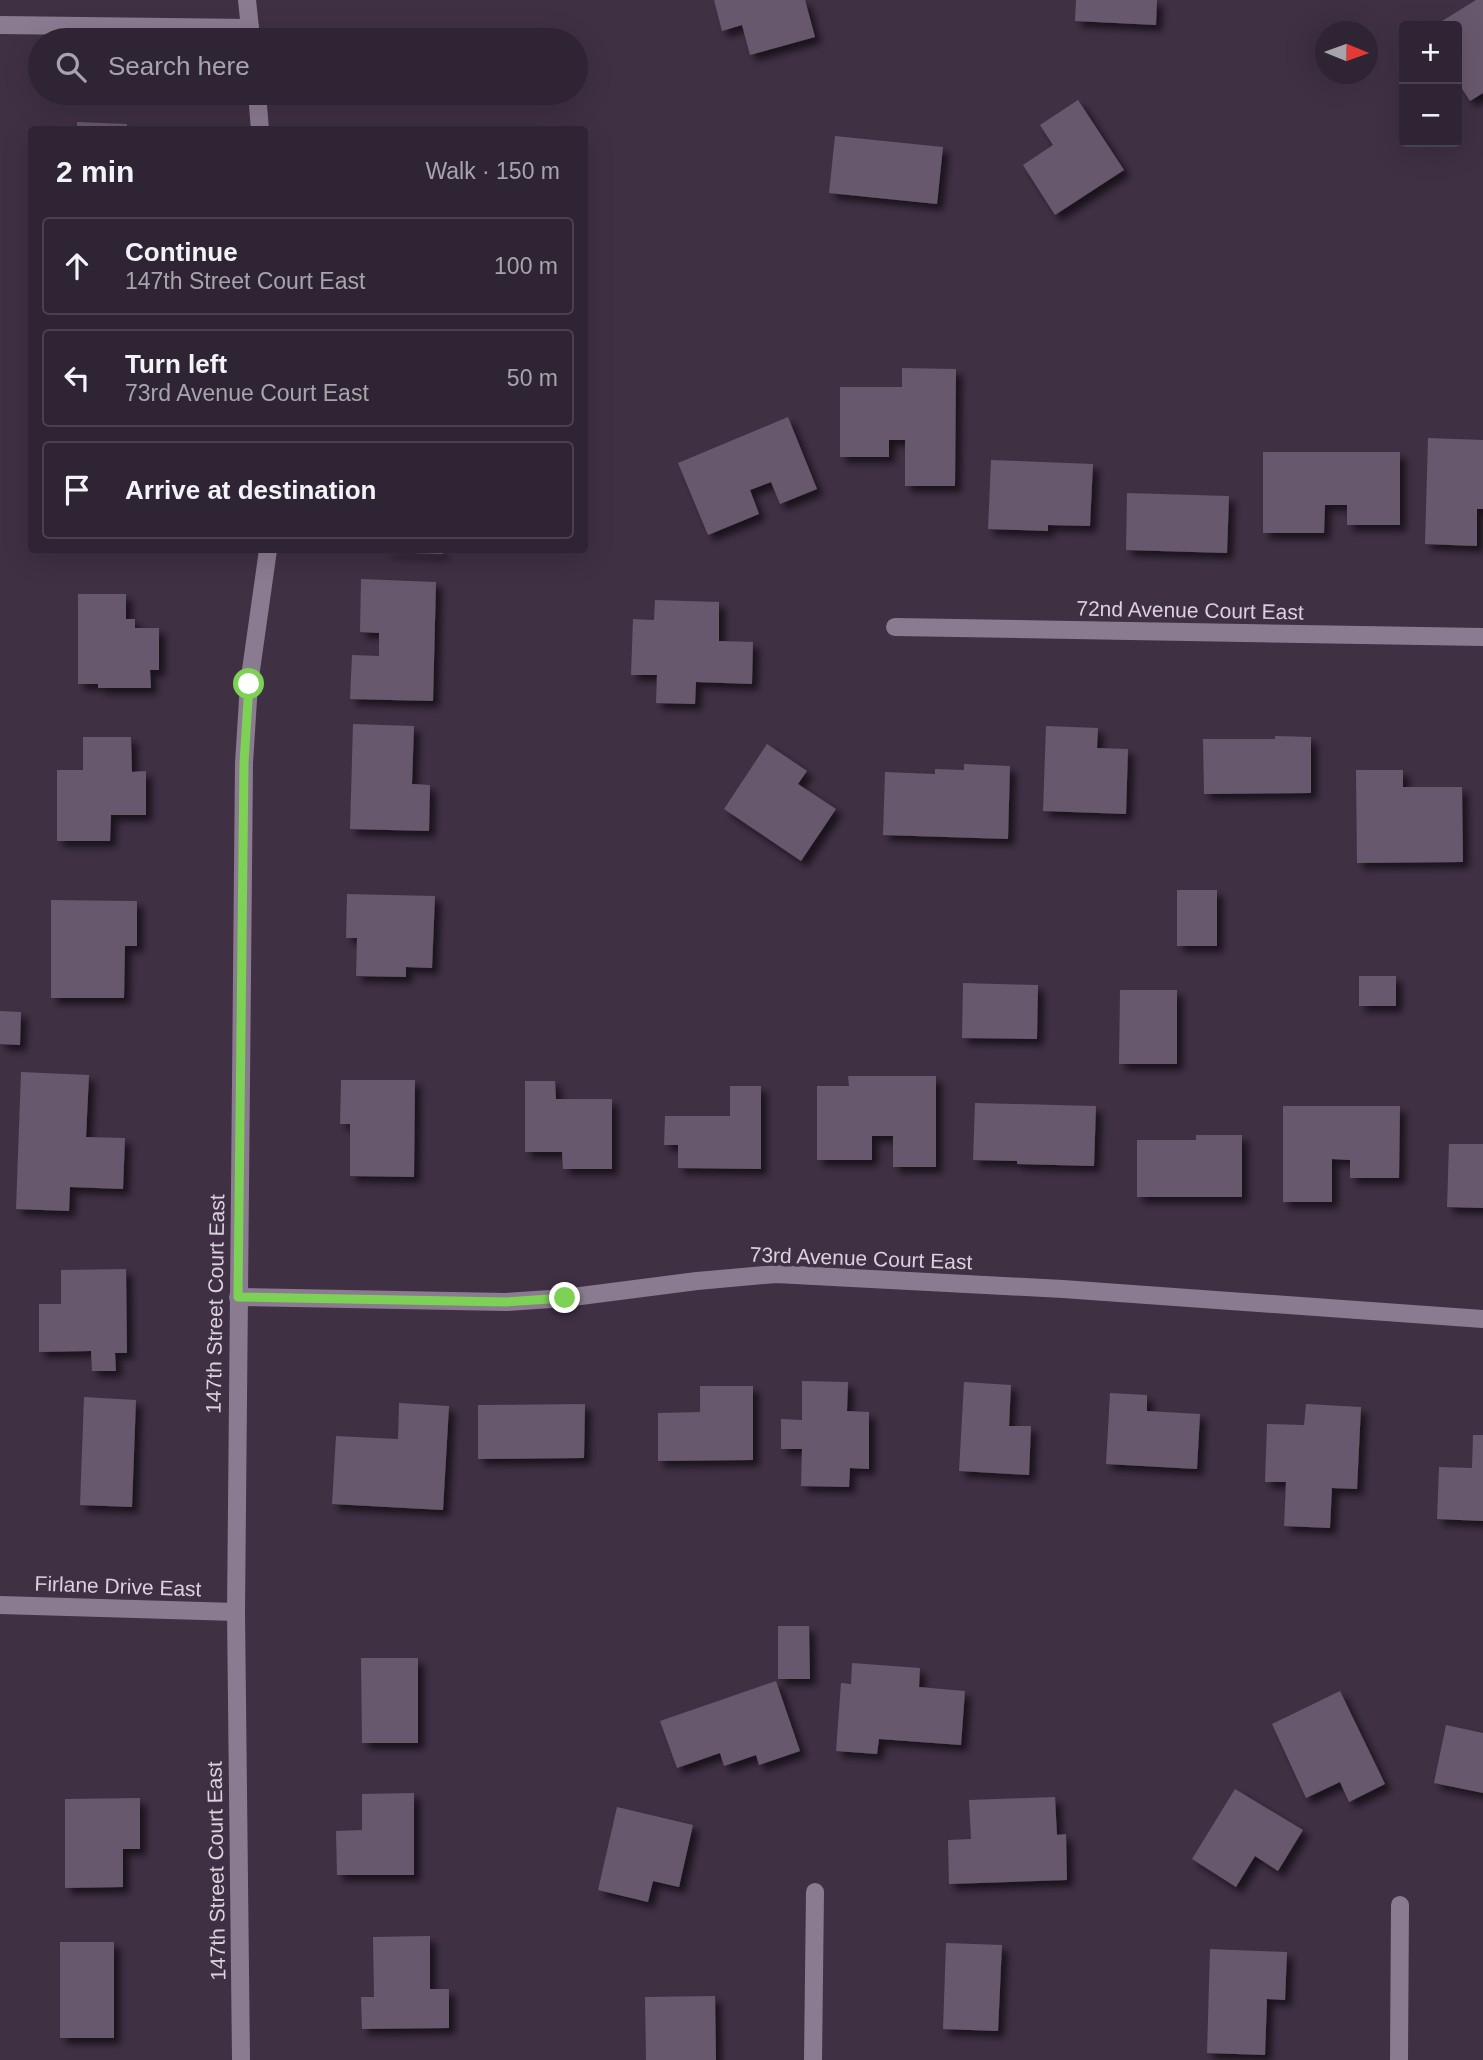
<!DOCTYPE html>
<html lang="en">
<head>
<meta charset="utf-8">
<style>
  body { margin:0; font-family:Helvetica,sans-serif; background:#3b303f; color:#f1f3f6 }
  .controls { position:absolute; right:21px; top:21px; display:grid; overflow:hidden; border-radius:7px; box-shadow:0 7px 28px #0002 }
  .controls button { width:63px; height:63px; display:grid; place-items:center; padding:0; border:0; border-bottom:2px solid #4a414e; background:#2f2433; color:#f1f3f6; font:35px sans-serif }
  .compass { position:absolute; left:1315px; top:21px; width:63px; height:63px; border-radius:50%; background:#2f2433; box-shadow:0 7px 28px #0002; rotate:91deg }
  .stop { position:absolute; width:21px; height:21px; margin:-16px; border:5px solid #7dd154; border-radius:50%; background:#fff }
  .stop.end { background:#7dd154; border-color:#fff; box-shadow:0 2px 7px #0008 }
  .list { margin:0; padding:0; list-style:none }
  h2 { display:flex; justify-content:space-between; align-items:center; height:91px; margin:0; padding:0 28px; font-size:30px }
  h2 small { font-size:23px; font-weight:400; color:#a7a4ac }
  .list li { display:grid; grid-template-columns:46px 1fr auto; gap:21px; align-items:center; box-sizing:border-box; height:98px; margin:0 14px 14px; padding:0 14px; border:2px solid #4a414e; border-radius:7px }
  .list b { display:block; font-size:26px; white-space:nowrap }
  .list p { margin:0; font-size:23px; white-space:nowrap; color:#a7a4ac }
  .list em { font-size:23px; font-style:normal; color:#a7a4ac }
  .icon { flex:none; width:38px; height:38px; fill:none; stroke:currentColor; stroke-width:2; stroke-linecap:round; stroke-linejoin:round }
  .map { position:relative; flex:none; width:1483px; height:2060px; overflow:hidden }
  .search { position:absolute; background:#2f2433; box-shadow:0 7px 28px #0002; left:28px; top:28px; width:560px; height:77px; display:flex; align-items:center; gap:18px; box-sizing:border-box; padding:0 24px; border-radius:38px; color:#a7a4ac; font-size:26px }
  .panel { position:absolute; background:#2f2433; box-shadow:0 7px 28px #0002; left:28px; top:126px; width:560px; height:427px; border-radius:7px }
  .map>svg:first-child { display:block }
  .building { fill:#67586d; filter:url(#shadow) }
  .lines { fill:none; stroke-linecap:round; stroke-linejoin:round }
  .street { stroke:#8b7b91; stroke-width:18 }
  .route { stroke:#7dd154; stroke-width:9 }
  .labels { text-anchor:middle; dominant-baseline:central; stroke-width:7; stroke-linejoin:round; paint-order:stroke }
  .street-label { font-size:21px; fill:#dbd2df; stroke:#3f3044 }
</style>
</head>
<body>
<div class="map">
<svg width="1483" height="2060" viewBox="0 0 1483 2060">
  <defs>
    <filter id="shadow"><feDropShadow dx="6" dy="6" stdDeviation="3.5" flood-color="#0009"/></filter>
  </defs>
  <rect width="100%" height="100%" fill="#3f3044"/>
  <!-- building -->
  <g class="building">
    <path d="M714 0H805L815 37 750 55 742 25 722 31Z"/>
    <path d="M1076 0H1157L1156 25 1075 21Z"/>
    <path d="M1476 0H1483V93L1470 101 1457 81V26H1434Z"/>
    <path d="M1078 100 1124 170 1055 215 1023 165 1053 145 1040 125Z"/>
    <path d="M77 122 127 124V130H77Z"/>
    <path d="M835 136 943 147 937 204 829 193Z"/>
    <path d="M902 368 956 369 955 486H905V440H889V457H840V387H902Z"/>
    <path d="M788 417 817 489 780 504 771 482 750 490 759 514 708 535 678 463Z"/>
    <path d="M1428 438 1483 440V509H1477V546L1425 544Z"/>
    <path d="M1263 452H1400V525H1347V505H1325L1324 533H1263Z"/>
    <path d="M991 460 1093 464 1090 526 1048 525V531L988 529Z"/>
    <path d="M1127 493 1229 496 1227 553 1126 550Z"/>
    <path d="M384 550H443V554L384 552Z"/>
    <path d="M361 579 436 582 433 701 350 699 352 655 379 656V633L360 632Z"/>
    <path d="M78 594H126V619H135V628H159V670H150L151 688H98V684H78Z"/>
    <path d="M655 600 719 602V641L753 642 752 684 696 682 695 704 656 703 657 675H631L633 619 654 620Z"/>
    <path d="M353 724 414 726 412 784 430 785 429 831 350 829Z"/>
    <path d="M1046 726 1098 728 1097 748 1128 749 1126 814 1043 811Z"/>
    <path d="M1275 736 1311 737V793L1204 794 1203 739H1275Z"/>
    <path d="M83 737H131L132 772 146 771V815H111L110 841H57V770H83Z"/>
    <path d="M767 744 807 771 798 784 836 809 801 861 724 809Z"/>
    <path d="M964 764 1010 766 1008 839 883 835 885 772 935 774V769L964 770Z"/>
    <path d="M1356 770H1403V787H1462L1463 862 1357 863Z"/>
    <rect x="1177" y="890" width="40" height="56"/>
    <path d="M347 894 435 896 432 968 406 967V977L356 976 357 938H346Z"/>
    <path d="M51 900 137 901V946H125L124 998H51Z"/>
    <rect x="1359" y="976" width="37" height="30"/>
    <path d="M963 983 1038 985 1037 1039 962 1038Z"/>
    <path d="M1120 990H1177V1064H1119Z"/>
    <path d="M0 1011 21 1012 20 1045 0 1044Z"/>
    <path d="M21 1072 89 1075 86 1137 125 1138 123 1189 70 1187 69 1211 16 1209Z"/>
    <path d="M848 1076H936V1167H893V1136H872V1160H817V1086H849Z"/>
    <path d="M341 1080H415L414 1177 350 1176V1124H340Z"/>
    <path d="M525 1081H555L556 1099H612V1169H563L562 1152H525Z"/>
    <path d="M730 1086H761V1169L678 1168V1145H664L665 1116H730Z"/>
    <path d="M975 1103 1096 1106 1094 1166 1017 1164V1161L973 1160Z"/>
    <path d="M1283 1106H1400L1399 1178H1350V1160L1332 1159V1202H1283Z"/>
    <path d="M1196 1135H1242V1197H1137V1140H1196Z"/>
    <path d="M1449 1144H1483V1208L1447 1207Z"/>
    <path d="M126 1269 127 1353H115L116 1371H92L91 1351 39 1352V1304H61V1270Z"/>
    <path d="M802 1381 848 1382 847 1411 869 1412V1469L850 1468 849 1487 801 1486 802 1449H781V1419L802 1420Z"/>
    <path d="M964 1382 1011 1385 1009 1426H1031L1029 1475 959 1471Z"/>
    <path d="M700 1386H753V1460L658 1461V1413L700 1412Z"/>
    <path d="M1110 1393 1147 1395V1411L1200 1414 1197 1469 1106 1464Z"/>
    <path d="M84 1397 136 1400 132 1507 80 1505Z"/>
    <path d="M399 1403 449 1406 443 1510 332 1504 336 1436 398 1439Z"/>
    <path d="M585 1404 584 1458 478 1459V1405Z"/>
    <path d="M1306 1404 1361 1407 1357 1489 1332 1488 1330 1528 1284 1526 1286 1482H1265L1267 1424 1304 1425Z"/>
    <path d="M1473 1435H1483V1521L1437 1519 1439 1467 1472 1468Z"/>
    <path d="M778 1626H809L810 1679H778Z"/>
    <path d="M361 1658H418V1743H362Z"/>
    <path d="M852 1663 920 1668 919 1687 965 1691 961 1745 879 1739 877 1754 836 1751 841 1683 851 1684Z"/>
    <path d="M776 1681 800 1751 759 1765 756 1755 724 1766 720 1753 677 1768 660 1721Z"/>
    <path d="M1340 1691 1385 1784 1349 1802 1340 1782 1306 1798 1272 1724Z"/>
    <path d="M1446 1725 1483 1733V1793L1434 1783Z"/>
    <path d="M1235 1789 1303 1830 1278 1871 1255 1856 1236 1887 1192 1859Z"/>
    <path d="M414 1793V1875H337L336 1831 362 1830V1794Z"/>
    <path d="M1055 1797 1057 1835 1066 1834 1067 1880 949 1884 948 1840 971 1839 969 1800Z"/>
    <path d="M140 1798V1849H123V1887L65 1888V1799Z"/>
    <path d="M617 1807 693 1825 679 1887 653 1881 648 1902 598 1890Z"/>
    <path d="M430 1936V1989H449V2028L362 2029 361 1997H374L373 1937Z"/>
    <rect x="60" y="1942" width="54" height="96"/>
    <path d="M946 1943 1002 1945 998 2031 943 2029Z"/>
    <path d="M1210 1949 1287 1952 1285 2000 1267 1999 1265 2055 1207 2053Z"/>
    <path d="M715 1996 716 2060H646L645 1997Z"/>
  </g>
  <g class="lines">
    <!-- street -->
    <g class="street">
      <path d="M247 0 251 38"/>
      <path d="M0 25 250 28"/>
      <path d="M257 93 260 130"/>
      <path d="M895 627 1483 637"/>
      <path d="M238 1297 506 1302 565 1298 697 1281 776 1274 1063 1289 1483 1319"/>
      <path d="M0 1605 236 1612"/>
      <path d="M241 2060 236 1612 244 763 249 684 268 550"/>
      <path d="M813 2060 815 1892"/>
      <path d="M1399 2060 1400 1905"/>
    </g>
  </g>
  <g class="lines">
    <!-- route -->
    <path class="route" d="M249 684 244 763 238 1297 506 1302 565 1298"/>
  </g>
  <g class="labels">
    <!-- street labels -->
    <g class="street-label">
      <text transform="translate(1190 610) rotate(1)">72nd Avenue Court East</text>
      <text transform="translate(861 1258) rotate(2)">73rd Avenue Court East</text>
      <text transform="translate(215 1304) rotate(-89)">147th Street Court East</text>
      <text transform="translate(118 1586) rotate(2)">Firlane Drive East</text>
      <text transform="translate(216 1871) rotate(-91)">147th Street Court East</text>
    </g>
  </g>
</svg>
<div class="controls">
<button>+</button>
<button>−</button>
</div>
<svg class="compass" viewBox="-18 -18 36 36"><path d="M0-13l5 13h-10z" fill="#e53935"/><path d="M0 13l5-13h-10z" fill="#a7a4ac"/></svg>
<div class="stop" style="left:249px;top:684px"></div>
<div class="stop end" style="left:565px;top:1298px"></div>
<div class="search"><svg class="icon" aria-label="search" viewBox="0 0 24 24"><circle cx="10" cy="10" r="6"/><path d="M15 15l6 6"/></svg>Search here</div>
<section class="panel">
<h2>2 min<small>Walk · 150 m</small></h2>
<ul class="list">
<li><svg class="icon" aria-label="ahead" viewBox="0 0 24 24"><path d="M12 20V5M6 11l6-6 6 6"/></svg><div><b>Continue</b><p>147th Street Court East</p></div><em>100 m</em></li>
<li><svg class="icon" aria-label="left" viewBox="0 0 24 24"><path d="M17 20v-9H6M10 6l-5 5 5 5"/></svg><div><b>Turn left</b><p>73rd Avenue Court East</p></div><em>50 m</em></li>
<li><svg class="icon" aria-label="arrive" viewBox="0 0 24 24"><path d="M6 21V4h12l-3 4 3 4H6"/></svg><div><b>Arrive at destination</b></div></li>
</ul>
</section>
</div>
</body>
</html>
